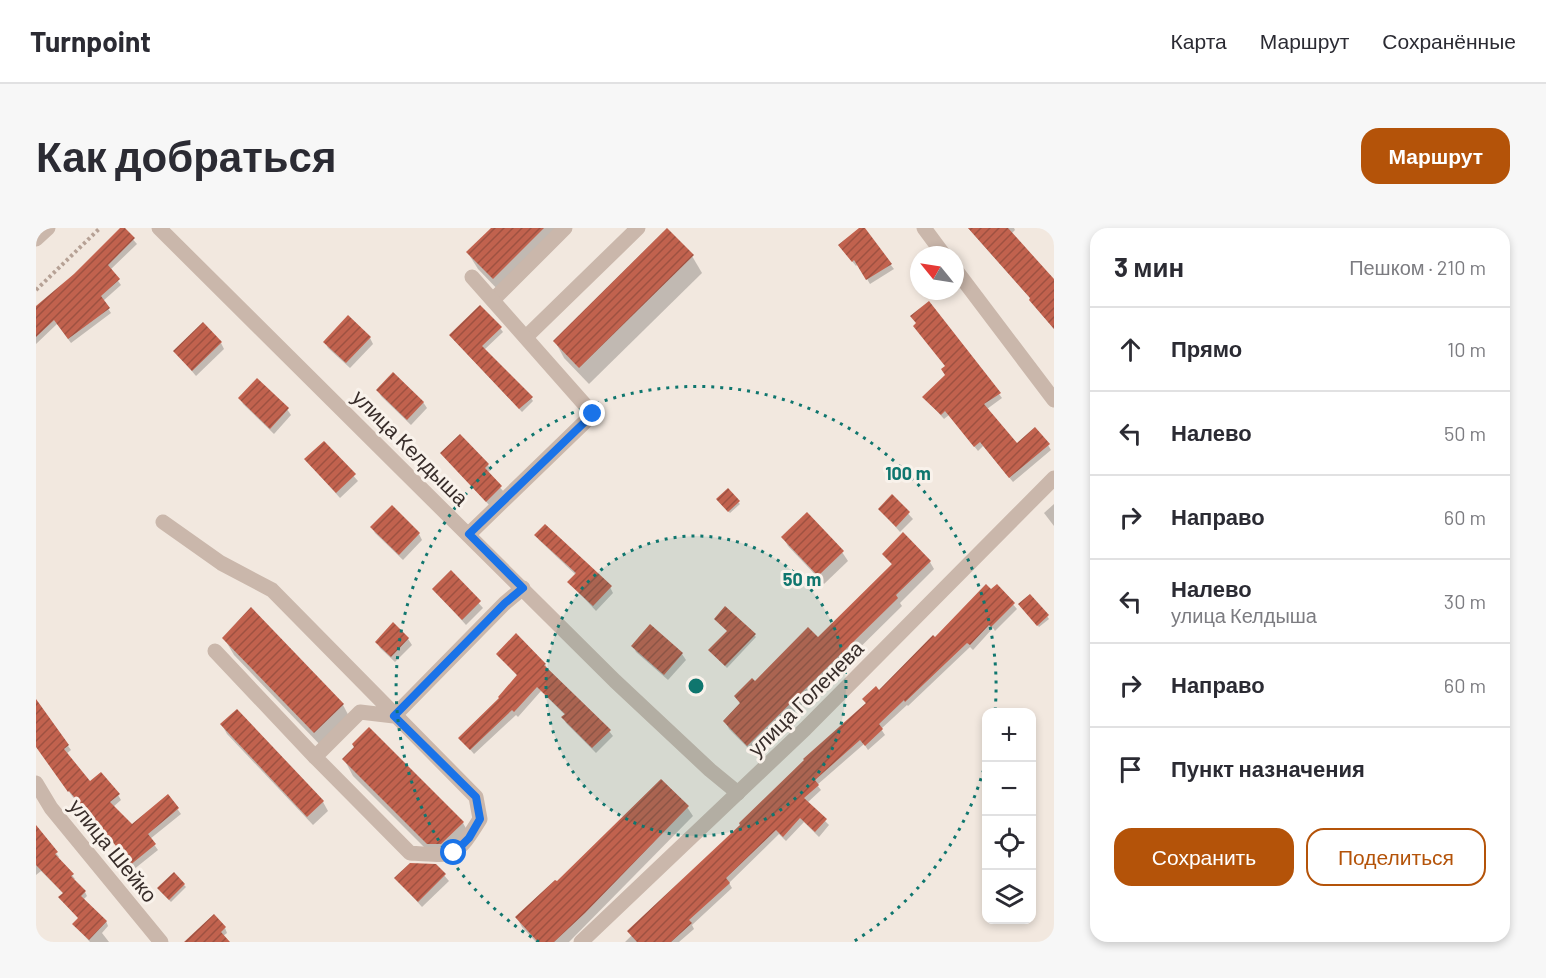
<!DOCTYPE html>
<html lang="ru">
<head>
<meta charset="utf-8">
<style>
  body { margin:0; font-family:Barlow,sans-serif; background:#f7f7f7; color:#2b2b33 }
  .controls { position:absolute; right:18px; bottom:18px; display:grid; overflow:hidden; border-radius:12px; box-shadow:0 3px 9px #0003 }
  .controls button { width:54px; height:54px; display:grid; place-items:center; padding:0; border:0; border-bottom:2px solid #e1e1e2; background:#fff; color:#2b2b33; font:30px sans-serif }
  .compass { position:absolute; left:874px; top:18px; width:54px; height:54px; border-radius:50%; background:#fff; box-shadow:0 3px 9px #0003; rotate:300deg }
  .stop { position:absolute; width:18px; height:18px; margin:-14px; border:4px solid #1a73e8; border-radius:50%; background:#fff }
  .stop.end { background:#1a73e8; border-color:#fff; box-shadow:0 2px 6px #0008 }
  .list { margin:0; padding:0; list-style:none }
  h2 { display:flex; justify-content:space-between; align-items:center; height:78px; margin:0; padding:0 24px; font-size:26px }
  h2 small { font-size:20px; font-weight:400; color:#7c7c81 }
  .list li { display:grid; grid-template-columns:39px 1fr auto; gap:18px; align-items:center; box-sizing:border-box; height:84px; padding:0 24px; border-top:2px solid #e1e1e2 }
  .list b { display:block; font-size:22px; white-space:nowrap }
  .list p { margin:0; font-size:20px; white-space:nowrap; color:#7c7c81 }
  .list em { font-size:20px; font-style:normal; color:#7c7c81 }
  .actions { display:flex; gap:12px; padding:18px 24px }
  .actions a { flex:1; padding:14px 0; border:2px solid #b45309; border-radius:18px; text-align:center; font-size:21px; color:#b45309 }
  .actions .main { background:#b45309; color:#fff }
  .icon { flex:none; width:33px; height:33px; fill:none; stroke:currentColor; stroke-width:2; stroke-linecap:round; stroke-linejoin:round }
  .map { position:relative; flex:none; width:1018px; height:714px; overflow:hidden; border-radius:18px }
  header { display:flex; align-items:center; gap:36px; box-sizing:border-box; height:84px; padding:0 30px; background:#fff; border-bottom:2px solid #e1e1e2 }
  header strong { font-size:28px }
  nav { display:flex; gap:33px; margin-inline-start:auto; font-size:21px }
  .intro { display:flex; align-items:center; justify-content:space-between; box-sizing:border-box; height:144px; padding:0 36px }
  h1 { margin:0; font-size:42px }
  .button { padding:15px 27px; border-radius:18px; background:#b45309; color:#fff; font-size:21px; font-weight:700 }
  main { display:flex; gap:36px; padding:0 36px }
  aside { flex:1; background:#fff; border-radius:18px; box-shadow:0 3px 9px #0003 }
  .map>svg:first-child { display:block }
  .shadow { fill:#0003 }
  .building { fill:url(#building-hatch) }
  .lines { fill:none; stroke-linecap:round; stroke-linejoin:round }
  .path { stroke:#b6a195; stroke-width:4; stroke-dasharray:3 3; stroke-linecap:butt }
  .minor { stroke:#cab7ab; stroke-width:15 }
  .route { stroke:#1a73e8; stroke-width:8 }
  .ring { fill:none; stroke:#0f766e; stroke-width:3; stroke-dasharray:3 6 }
  .labels { text-anchor:middle; dominant-baseline:central; stroke-width:6; stroke-linejoin:round; paint-order:stroke }
  .street-label { font-size:21px; fill:#382d2a; stroke:#f9f2eb }
  .centre { fill:#0f766e; stroke:#f9f2eb; stroke-width:3 }
  .ring-label { font-size:18px; text-anchor:middle; font-weight:bold; fill:#0f766e; stroke:#f9f2eb; stroke-width:6; stroke-linejoin:round; paint-order:stroke }
</style>
</head>
<body>
<header>
<strong>Turnpoint</strong>
<nav><a>Карта</a><a>Маршрут</a><a>Сохранённые</a></nav>
</header>
<div class="intro"><h1>Как добраться</h1><a class="button">Маршрут</a></div>
<main>
<div class="map">
<svg width="1018" height="714" viewBox="0 0 1018 714">
  <defs>
    <pattern id="building-hatch" width="6" height="6" patternUnits="userSpaceOnUse" patternTransform="scale(1.5)"><rect width="6" height="6" fill="#c1624e"/><path d="M-1 1l2-2M0 6l6-6M5 7l2-2" fill="none" stroke="#9e5141"/></pattern>
  </defs>
  <rect width="100%" height="100%" fill="#f2e8df"/>
  <!-- shadow -->
  <g class="shadow">
    <path d="M87 0 101 16 74 42 85 57 67 73 75 85 35 115 21 96 0 116V82Z"/>
    <path d="M457 0H535L467 67 442 41 432 25Z"/>
    <path d="M825 0 858 41 834 56 822 36 820 38 807 22Z"/>
    <path d="M932 0H978L979 2 975 6 1018 52V101L998 77 995 71Z"/>
    <path d="M656 28 666 45 553 156 528 130 519 113Z"/>
    <path d="M464 100 467 104 448 122 495 170 497 173 486 184 417 111Z"/>
    <path d="M334 110 337 116 314 140 292 120 289 114Z"/>
    <path d="M185 115 188 121 160 148 139 123Z"/>
    <path d="M342 162 387 174 391 180 375 197 345 168Z"/>
    <path d="M963 166 966 170 951 181 981 217H1012L1015 222 977 254 947 218 942 223 913 187 908 191 888 169Z"/>
    <path d="M204 170 251 181 255 187 238 206 207 176Z"/>
    <path d="M288 215 322 253 304 270 270 232Z"/>
    <path d="M406 226 452 237 455 242 451 245 468 264 454 278Z"/>
    <path d="M856 268 877 291 864 304 844 281Z"/>
    <path d="M683 274H702L704 276 694 285Z"/>
    <path d="M1018 276V298L1008 285Z"/>
    <path d="M336 299 383 306 386 312 367 332 339 305Z"/>
    <path d="M500 307 574 359 577 365 560 383 533 354 540 347 503 312Z"/>
    <path d="M747 309 806 324 812 333 788 356 752 318Z"/>
    <path d="M848 326 894 334 898 341 864 375 866 378 717 525 693 501 689 493 705 477 700 468 782 411 857 338Z"/>
    <path d="M415 344 447 380 430 397 398 361Z"/>
    <path d="M961 358 981 381 959 403 957 400 937 422 934 419 872 478 871 477 845 501 849 507 832 522 828 516 781 557 785 562 771 575 793 597 783 609 768 594 750 613 743 606 693 655 696 660 656 697 658 701 643 714H589L831 477 827 471 843 464 899 411Z"/>
    <path d="M985 379 1011 388 1013 391 1003 399Z"/>
    <path d="M357 396 372 411 376 417 359 434 344 420 341 414Z"/>
    <path d="M615 398 646 426 650 432 632 452 600 424 597 418Z"/>
    <path d="M718 407 720 409 691 440 676 425Z"/>
    <path d="M188 410 307 477 316 494 288 521 198 427Z"/>
    <path d="M462 426 509 436 512 442 573 503 577 508 560 525 530 495 527 489 529 487 505 463 482 489 480 487 438 526 424 510 464 471 482 448Z"/>
    <path d="M0 474 35 522 30 526 54 555 82 567 85 572 77 579 96 598 132 568 145 586 114 611 122 622 97 642 83 625 82 619 36 568 0 516Z"/>
    <path d="M186 497 287 574 292 583 277 597 191 506Z"/>
    <path d="M308 531 427 595 436 611 415 633H402L317 548Z"/>
    <path d="M651 579 657 588 533 714H500L486 699 481 690Z"/>
    <path d="M0 601 20 625 23 629 21 631 36 647 39 651 37 652 49 664 51 668 47 672 70 693 72 698 66 705 73 714H54L38 697 43 691 28 666 5 643 0 647Z"/>
    <path d="M400 638 413 653 386 679 360 650Z"/>
    <path d="M148 657 150 659 135 674 124 663Z"/>
    <path d="M189 700 191 705 187 708 192 714H159Z"/>
  </g>
  <!-- building -->
  <g class="building">
    <path d="M84 0H89L99 10 72 37 84 51 65 68 74 80 32 111 18 92 0 109V78L38 46Z"/>
    <path d="M455 0H508L457 51 430 24Z"/>
    <path d="M631 0 658 27 543 140 517 113Z"/>
    <path d="M823 0H829L856 36 830 52 818 32 816 34 802 17Z"/>
    <path d="M932 0H972L1018 51V101L993 72 994 70Z"/>
    <path d="M893 73 965 165 948 176 981 215 999 199 1014 216 973 250 944 214 938 219 909 183 905 187 886 169 909 147 905 141 909 138 877 98 880 95 874 88Z"/>
    <path d="M444 77 466 99 446 118 497 169 483 181 413 107Z"/>
    <path d="M312 87 335 109 310 135 287 114Z"/>
    <path d="M167 94 186 114 156 143 137 123Z"/>
    <path d="M357 144 388 174 371 192 340 162Z"/>
    <path d="M221 150 253 180 234 201 202 170Z"/>
    <path d="M424 206 453 236 449 240 466 258 450 274 404 225Z"/>
    <path d="M288 213 320 246 300 265 268 231Z"/>
    <path d="M692 260 704 273 692 284 680 271Z"/>
    <path d="M856 266 874 284 860 299 842 281Z"/>
    <path d="M356 277 384 305 363 327 334 299Z"/>
    <path d="M771 284 808 323 782 348 745 309Z"/>
    <path d="M509 296 576 358 557 378 531 354 540 345 498 307Z"/>
    <path d="M867 304 895 333 860 367 862 370 711 518 687 493 704 475 698 468 716 450 719 453 772 399 782 409 856 336 846 326Z"/>
    <path d="M415 342 445 373 426 392 396 361Z"/>
    <path d="M950 356 955 361 961 356 979 375 955 399 953 397 934 417 931 415 869 474 868 472 843 496 847 501 829 518 824 512 779 552 783 557 768 570 791 591 779 604 764 590 747 609 740 602 690 650 694 655 653 692 656 695 635 714H601L591 703 704 597 703 595 768 532 767 531 830 475 826 471 840 458 843 462 897 407 899 409Z"/>
    <path d="M994 366 1013 387 1001 398 982 376Z"/>
    <path d="M689 378 720 406 689 438 672 422 691 403 678 391Z"/>
    <path d="M215 379 308 476 278 505 186 410Z"/>
    <path d="M357 394 373 410 355 429 339 414Z"/>
    <path d="M614 396 647 425 628 447 595 418Z"/>
    <path d="M480 405 510 436 508 437 575 502 556 520 525 489 529 486 501 459 478 484 476 482 434 522 422 510 463 470 462 469 481 447 460 426Z"/>
    <path d="M0 471 33 517 28 521 54 553 65 544 84 566 74 574 96 596 132 566 143 580 112 606 120 616 93 638 78 620 80 618 33 563 32 564 0 519Z"/>
    <path d="M201 481 288 573 271 589 184 496Z"/>
    <path d="M333 499 428 594 405 616H391L306 531 318 519 316 516Z"/>
    <path d="M625 551 653 578 549 685 518 714H502L479 689 519 652 521 653Z"/>
    <path d="M0 597 22 624 19 626 38 646 35 648 50 663 45 668 71 693 53 712 36 696 42 690 22 669 27 665 0 637Z"/>
    <path d="M374 635 400 636 410 646 382 674 358 650Z"/>
    <path d="M138 644 149 656 133 672 121 660Z"/>
    <path d="M178 686 190 699 185 704 194 714H148Z"/>
  </g>
  <g class="lines">
    <!-- path -->
    <path class="path" d="M0 62 64 0"/>
    <!-- minor -->
    <g class="minor">
      <path d="M123 0 579 453 674 542 702 565"/>
      <path d="M888 0 908 27"/>
      <path d="M0 11 12 0"/>
      <path d="M919 41 1018 172"/>
      <path d="M457 72 529 0"/>
      <path d="M490 109 602 0"/>
      <path d="M127 294 185 335 236 362 440 569 444 591C420 630 418 628 374 625L279 529 324 484 358 488 469 375 487 360"/>
      <path d="M433 306 557 186 436 49"/>
      <path d="M179 423 279 529"/>
      <path d="M0 555 15 580 125 714"/>
      <path d="M545 714 769 501 1018 250"/>
    </g>
  </g>
  <g class="lines">
    <!-- route -->
    <path class="route" d="M418 625 433 610 444 591 440 569 358 488 469 375 487 360 433 306 557 186"/>
  </g>
  <!-- distance rings -->
  <circle cx="660" cy="458" r="150" fill="#0f766e" fill-opacity=".12"/>
  <g class="ring">
    <circle cx="660" cy="458" r="150"/>
    <path d="M950 533A300 300 0 0 1 817 714M503 714A300 300 0 1 1 959 484"/>
  </g>
  <g class="labels">
    <!-- street labels -->
    <g class="street-label">
      <text transform="translate(375 219) rotate(45)">улица Келдыша</text>
      <text transform="translate(769 470) rotate(-45)">улица Голенева</text>
      <text transform="translate(78 622) rotate(51)">улица Шейко</text>
    </g>
  </g>
  <circle cx="660" cy="458" r="9" class="centre"/>
  <g class="ring-label">
    <text x="872" y="252">100 m</text>
    <text x="766" y="358">50 m</text>
  </g>
</svg>
<div class="controls">
<button>+</button>
<button>−</button>
<button><svg class="icon" aria-label="locate" viewBox="0 0 24 24"><circle cx="12" cy="12" r="6"/><path d="M12 2v4M12 18v4M2 12h4M18 12h4"/></svg></button>
<button><svg class="icon" aria-label="layers" viewBox="0 0 24 24"><path d="M12 4l9 5-9 5-9-5zM3 14l9 5 9-5"/></svg></button>
</div>
<svg class="compass" viewBox="-18 -18 36 36"><path d="M0-13l5 13h-10z" fill="#e53935"/><path d="M0 13l5-13h-10z" fill="#7c7c81"/></svg>
<div class="stop" style="left:418px;top:625px"></div>
<div class="stop end" style="left:557px;top:186px"></div>
</div>
<aside>
<h2>3 мин<small>Пешком · 210 m</small></h2>
<ul class="list">
<li><svg class="icon" aria-label="ahead" viewBox="0 0 24 24"><path d="M12 20V5M6 11l6-6 6 6"/></svg><div><b>Прямо</b></div><em>10 m</em></li>
<li><svg class="icon" aria-label="left" viewBox="0 0 24 24"><path d="M17 20v-9H6M10 6l-5 5 5 5"/></svg><div><b>Налево</b></div><em>50 m</em></li>
<li><svg class="icon" aria-label="right" viewBox="0 0 24 24"><path d="M7 20v-9h11M14 6l5 5-5 5"/></svg><div><b>Направо</b></div><em>60 m</em></li>
<li><svg class="icon" aria-label="left" viewBox="0 0 24 24"><path d="M17 20v-9H6M10 6l-5 5 5 5"/></svg><div><b>Налево</b><p>улица Келдыша</p></div><em>30 m</em></li>
<li><svg class="icon" aria-label="right" viewBox="0 0 24 24"><path d="M7 20v-9h11M14 6l5 5-5 5"/></svg><div><b>Направо</b></div><em>60 m</em></li>
<li><svg class="icon" aria-label="arrive" viewBox="0 0 24 24"><path d="M6 21V4h12l-3 4 3 4H6"/></svg><div><b>Пункт назначения</b></div></li>
</ul>
<div class="actions"><a class="main">Сохранить</a><a>Поделиться</a></div>
</aside>
</main>
</body>
</html>
